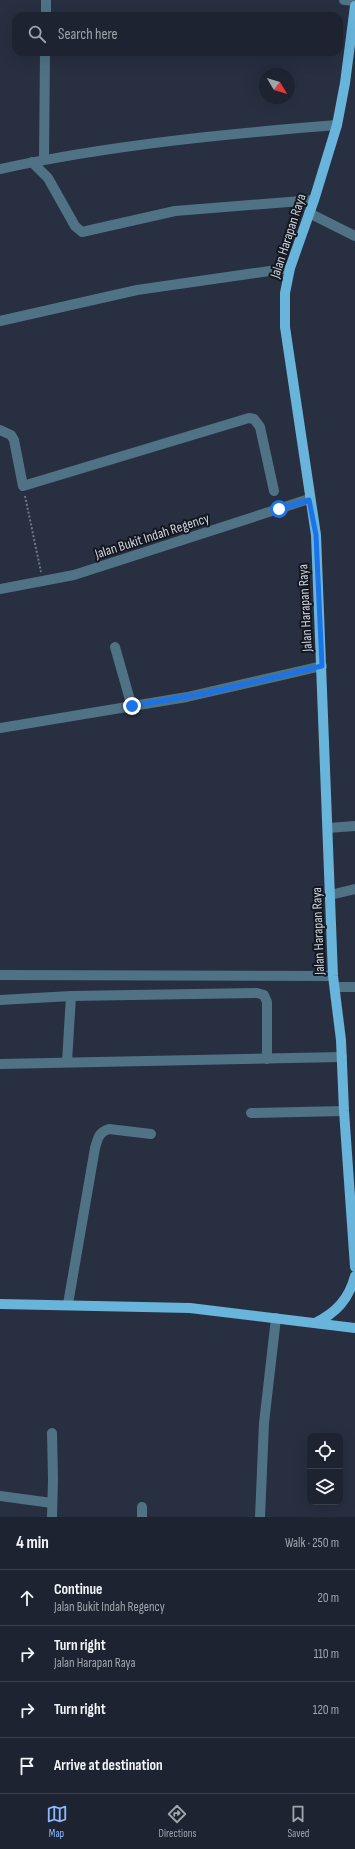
<!DOCTYPE html>
<html lang="en">
<head>
<meta charset="utf-8">
<style>
  body { margin:0; font-family:"Sofia Sans Condensed",sans-serif; background:#2a2f3d; color:#f1f3f6 }
  .controls { position:absolute; right:12px; bottom:12px; display:grid; overflow:hidden; border-radius:8px; box-shadow:0 4px 16px #0002 }
  .controls button { width:36px; height:36px; display:grid; place-items:center; padding:0; border:0; border-bottom:1px solid #3b404d; background:#1d2331; color:#f1f3f6; font:20px sans-serif }
  .compass { position:absolute; left:259px; top:68px; width:36px; height:36px; border-radius:50%; background:#1d2331; box-shadow:0 4px 16px #0002; rotate:128deg }
  .stop { position:absolute; width:12px; height:12px; margin:-9px; border:3px solid #1a73e8; border-radius:50%; background:#fff }
  .stop.end { background:#1a73e8; border-color:#fff; box-shadow:0 1px 4px #0008 }
  .list { margin:0; padding:0; list-style:none }
  h2 { display:flex; justify-content:space-between; align-items:center; height:52px; margin:0; padding:0 16px; font-size:17px }
  h2 small { font-size:13px; font-weight:400; color:#a0a4ab }
  .list li { display:grid; grid-template-columns:26px 1fr auto; gap:12px; align-items:center; box-sizing:border-box; height:56px; padding:0 16px; border-top:1px solid #3b404d }
  .list b { display:block; font-size:15px; white-space:nowrap }
  .list p { margin:0; font-size:13px; white-space:nowrap; color:#a0a4ab }
  .list em { font-size:13px; font-style:normal; color:#a0a4ab }
  .icon { flex:none; width:22px; height:22px; fill:none; stroke:currentColor; stroke-width:2; stroke-linecap:round; stroke-linejoin:round }
  .map { position:relative; flex:none; width:355px; height:1517px; overflow:hidden }
  .search { position:absolute; background:#1d2331; box-shadow:0 4px 16px #0002; left:12px; right:12px; top:12px; height:44px; display:flex; align-items:center; gap:10px; box-sizing:border-box; padding:0 14px; border-radius:12px; color:#a0a4ab; font-size:15px }
  .sheet { height:276px; background:#1d2331 }
  nav { display:flex; justify-content:space-around; align-items:center; box-sizing:border-box; height:56px; border-top:1px solid #3b404d; background:#1d2331; font-size:11px; color:#a0a4ab }
  nav a { display:grid; justify-items:center; gap:2px }
  nav .on { color:#8db9fc }
  .map>svg:first-child { display:block }
  .lines { fill:none; stroke-linecap:round; stroke-linejoin:round }
  .path { stroke:#6f7685; stroke-width:2; stroke-dasharray:2 2; stroke-linecap:butt }
  .minor { stroke:#4f7285; stroke-width:10 }
  .major { stroke:#68b4da; stroke-width:10 }
  .route { stroke:#1a73e8; stroke-width:5 }
  .labels { text-anchor:middle; dominant-baseline:central; stroke-width:4; stroke-linejoin:round; paint-order:stroke }
  .street-label { font-size:14px; fill:#ccd2dd; stroke:#13171f }
</style>
</head>
<body>
<div class="map">
<svg width="355" height="1517" viewBox="0 0 355 1517">
  <rect width="100%" height="100%" fill="#272f41"/>
  <g class="lines">
    <!-- path -->
    <path class="path" d="M25 496 41 572"/>
    <!-- minor -->
    <g class="minor">
      <path d="M344 0 355 1"/>
      <path d="M46 16V0"/>
      <path d="M44 159 45 52"/>
      <path d="M32 162 48 178 75 226 82 232 175 211 314 200"/>
      <path d="M0 169C111 145 224 134 337 125"/>
      <path d="M309 213 355 236"/>
      <path d="M0 321 137 290 290 268"/>
      <path d="M0 430 11 435 14 440 23 486 249 418 254 419 260 427 274 491"/>
      <path d="M0 589 74 575 309 499"/>
      <path d="M115 647 132 707"/>
      <path d="M0 728 187 697 322 666"/>
      <path d="M328 828 355 826"/>
      <path d="M330 895 355 889"/>
      <path d="M0 975 333 976"/>
      <path d="M335 987H355"/>
      <path d="M0 1000 71 996 257 993 264 995 267 1002V1059"/>
      <path d="M67 1062 71 996"/>
      <path d="M0 1064 342 1057"/>
      <path d="M251 1113 344 1111"/>
      <path d="M68 1304 95 1148C98 1138 99 1132 109 1129L151 1134"/>
      <path d="M0 1496 52 1503"/>
      <path d="M52 1517 53 1479 52 1433"/>
      <path d="M142 1517V1507"/>
      <path d="M260 1517 264 1423 276 1318"/>
    </g>
    <!-- major -->
    <g class="major">
      <path d="M355 6 345 83 337 125 314 200 290 268 285 293V327L316 535 333 976 341 1040 344 1111 355 1267"/>
      <path d="M0 1304 190 1308 355 1328"/>
      <path d="M315 1323C336 1313 349 1299 355 1276"/>
    </g>
  </g>
  <g class="lines">
    <!-- route -->
    <path class="route" d="M132 706 207 693 322 666 316 535 309 500 279 509"/>
  </g>
  <g class="labels">
    <!-- street labels -->
    <g class="street-label">
      <text transform="translate(288 236) rotate(-72)">Jalan Harapan Raya</text>
      <text transform="translate(152 536) rotate(-18)">Jalan Bukit Indah Regency</text>
      <text transform="translate(305 608) rotate(-93)">Jalan Harapan Raya</text>
      <text transform="translate(318 931) rotate(-92)">Jalan Harapan Raya</text>
    </g>
  </g>
</svg>
<div class="controls">
<button><svg class="icon" aria-label="locate" viewBox="0 0 24 24"><circle cx="12" cy="12" r="6"/><path d="M12 2v4M12 18v4M2 12h4M18 12h4"/></svg></button>
<button><svg class="icon" aria-label="layers" viewBox="0 0 24 24"><path d="M12 4l9 5-9 5-9-5zM3 14l9 5 9-5"/></svg></button>
</div>
<svg class="compass" viewBox="-18 -18 36 36"><path d="M0-13l5 13h-10z" fill="#e53935"/><path d="M0 13l5-13h-10z" fill="#a0a4ab"/></svg>
<div class="stop" style="left:279px;top:509px"></div>
<div class="stop end" style="left:132px;top:706px"></div>
<div class="search"><svg class="icon" aria-label="search" viewBox="0 0 24 24"><circle cx="10" cy="10" r="6"/><path d="M15 15l6 6"/></svg>Search here</div>
</div>
<section class="sheet">
<h2>4 min<small>Walk · 250 m</small></h2>
<ul class="list">
<li><svg class="icon" aria-label="ahead" viewBox="0 0 24 24"><path d="M12 20V5M6 11l6-6 6 6"/></svg><div><b>Continue</b><p>Jalan Bukit Indah Regency</p></div><em>20 m</em></li>
<li><svg class="icon" aria-label="right" viewBox="0 0 24 24"><path d="M7 20v-9h11M14 6l5 5-5 5"/></svg><div><b>Turn right</b><p>Jalan Harapan Raya</p></div><em>110 m</em></li>
<li><svg class="icon" aria-label="right" viewBox="0 0 24 24"><path d="M7 20v-9h11M14 6l5 5-5 5"/></svg><div><b>Turn right</b></div><em>120 m</em></li>
<li><svg class="icon" aria-label="arrive" viewBox="0 0 24 24"><path d="M6 21V4h12l-3 4 3 4H6"/></svg><div><b>Arrive at destination</b></div></li>
</ul>
</section>
<nav>
<a class="on"><svg class="icon" aria-label="map" viewBox="0 0 24 24"><path d="M3 6l6-2 6 2 6-2v14l-6 2-6-2-6 2zM9 4v14M15 6v14"/></svg>Map</a>
<a><svg class="icon" aria-label="directions" viewBox="0 0 24 24"><path d="M12 3l9 9-9 9-9-9zM9 14v-3h6M13 9l2 2-2 2"/></svg>Directions</a>
<a><svg class="icon" aria-label="saved" viewBox="0 0 24 24"><path d="M7 4h10v16l-5-4-5 4z"/></svg>Saved</a>
</nav>
</body>
</html>
